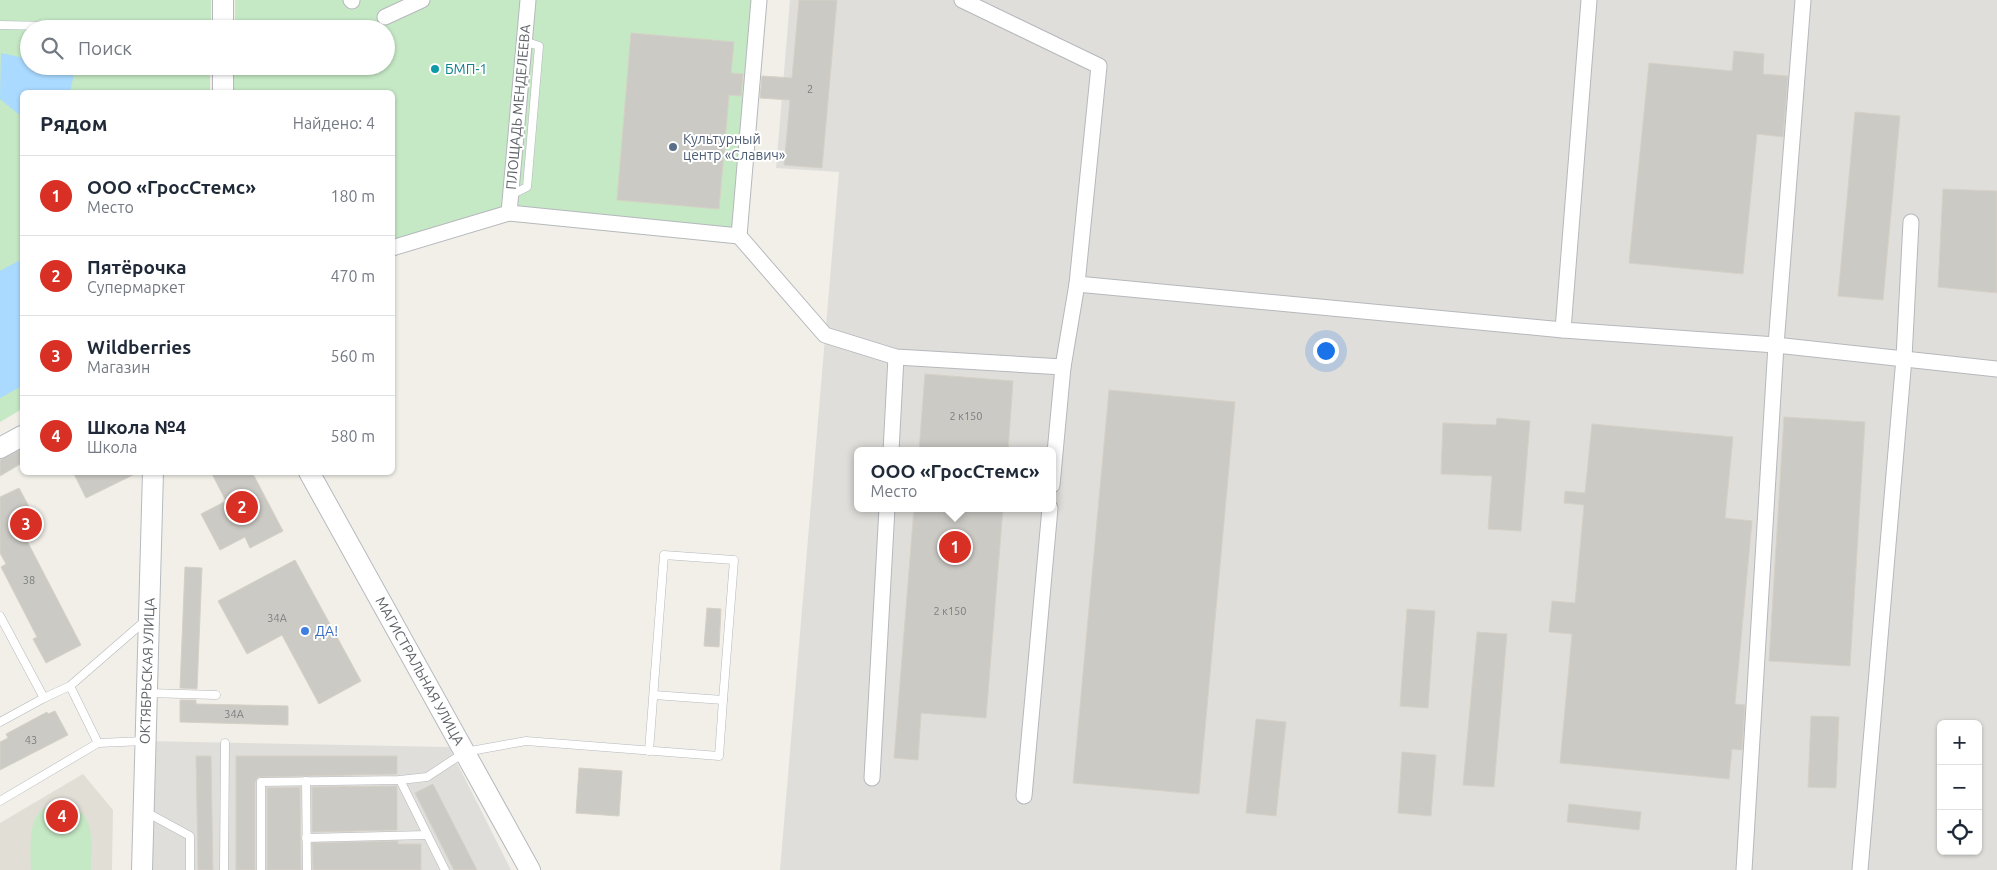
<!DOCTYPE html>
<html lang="ru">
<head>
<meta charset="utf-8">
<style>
  body { margin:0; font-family:Ubuntu,sans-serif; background:#f6f6f7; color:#1f2937 }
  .controls { position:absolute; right:15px; bottom:15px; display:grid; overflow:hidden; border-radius:8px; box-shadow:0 1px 4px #0004 }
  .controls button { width:45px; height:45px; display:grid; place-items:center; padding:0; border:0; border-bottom:1px solid #e0e1e3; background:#fff; color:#1f2937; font:25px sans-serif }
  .you { position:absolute; left:1325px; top:350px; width:18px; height:18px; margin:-12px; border:4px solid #fff; border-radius:50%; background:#1a73e8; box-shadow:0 0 0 8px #1a73e833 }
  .badge { display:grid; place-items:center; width:32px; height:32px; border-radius:50%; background:#d93025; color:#fff; font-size:16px; font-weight:700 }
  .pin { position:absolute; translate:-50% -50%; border:2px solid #fff; box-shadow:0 1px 5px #0006 }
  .popup { position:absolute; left:854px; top:447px; width:202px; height:65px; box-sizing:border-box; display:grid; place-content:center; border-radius:8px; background:#fff; filter:drop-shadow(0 1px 4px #0005); font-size:16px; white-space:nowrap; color:#747a83 }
  .popup b { font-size:19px; color:#1f2937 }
  .popup::after { content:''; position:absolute; left:50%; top:100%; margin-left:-10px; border:10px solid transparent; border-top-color:#fff }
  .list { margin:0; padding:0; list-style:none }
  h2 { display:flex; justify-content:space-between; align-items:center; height:65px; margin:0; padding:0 20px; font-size:21px }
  h2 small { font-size:16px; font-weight:400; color:#747a83 }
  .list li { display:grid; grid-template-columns:32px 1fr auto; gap:15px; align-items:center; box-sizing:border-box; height:80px; padding:0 20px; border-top:1px solid #e0e1e3 }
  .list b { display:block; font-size:19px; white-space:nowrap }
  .list p { margin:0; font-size:16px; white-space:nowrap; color:#747a83 }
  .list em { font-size:16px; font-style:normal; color:#747a83 }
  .icon { flex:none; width:28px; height:28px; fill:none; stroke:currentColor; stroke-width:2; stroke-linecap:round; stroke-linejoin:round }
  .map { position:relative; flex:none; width:1997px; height:870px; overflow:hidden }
  .search { position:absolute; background:#fff; box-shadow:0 1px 4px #0004; left:20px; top:20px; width:375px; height:55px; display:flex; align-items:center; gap:12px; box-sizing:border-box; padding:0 18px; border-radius:28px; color:#747a83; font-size:19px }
  .panel { position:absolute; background:#fff; box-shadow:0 1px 4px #0004; left:20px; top:90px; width:375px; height:385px; border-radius:8px }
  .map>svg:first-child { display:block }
  .industrial { fill:#e0deda; fill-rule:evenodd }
  .education { fill:#e1ded6 }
  .green { fill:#c5e8c5 }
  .water { fill:#aadaff }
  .building { fill:#cccac5; stroke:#d6d1c6 }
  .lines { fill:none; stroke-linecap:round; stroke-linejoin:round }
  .lane-casing { stroke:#b5b8bc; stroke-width:9 }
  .street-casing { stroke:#b5b8bc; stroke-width:17 }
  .secondary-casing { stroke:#b6babf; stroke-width:22 }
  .lane { stroke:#fff; stroke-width:8 }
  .street { stroke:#fff; stroke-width:15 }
  .secondary { stroke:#fff; stroke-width:20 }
  .culture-dot { fill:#0f9aa8; stroke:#fff; stroke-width:2 }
  .service-dot { fill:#5c6f8a; stroke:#fff; stroke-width:2 }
  .shop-dot { fill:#3f7fe0; stroke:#fff; stroke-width:2 }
  .labels { text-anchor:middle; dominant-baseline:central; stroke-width:4; stroke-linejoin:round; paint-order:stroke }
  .number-label { font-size:11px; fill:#7a7d7f }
  .culture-label { font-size:14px; fill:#0d838f; stroke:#fff; text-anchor:start }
  .street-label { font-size:14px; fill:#5f6368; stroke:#fff }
  .service-label { font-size:14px; fill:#4e5e75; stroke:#fff; text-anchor:start }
  .shop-label { font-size:14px; fill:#366cbe; stroke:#fff; text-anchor:start }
</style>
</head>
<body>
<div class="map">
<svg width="1997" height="870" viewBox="0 0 1997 870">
  <rect width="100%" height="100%" fill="#f1efe8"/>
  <!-- industrial -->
  <g class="industrial">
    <path d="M790 0H1997V870H780L839 172 776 168ZM858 451H1052V508H858ZM1941 724H1978V851H1941Z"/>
    <path d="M145 741 449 747 511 870H142Z"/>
  </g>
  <!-- education -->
  <path class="education" d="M83 774 113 810 112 870H0V823Z"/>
  <!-- green -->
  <g class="green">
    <path d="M0 0H211V29H29V66H210V92H22V409L0 422Z"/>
    <path d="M235 0H759L739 235 509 213 393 248 392 92H234V66H386V29H235Z"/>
    <path d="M67 804C97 814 91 845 91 870H31C31 841 25 801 67 804Z"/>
  </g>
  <!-- water -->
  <g class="water">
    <path d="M1 53 29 59V66H59L75 70 70 92H22V117L0 99Z"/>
    <path d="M22 259V386L0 398V271Z"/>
  </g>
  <!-- building -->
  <g class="building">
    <path d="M799 0H837L822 168 784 165 790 100 760 98 762 76 792 78Z"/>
    <path d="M631 33 734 42 731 73 743 74 741 96 729 95 719 209 617 200Z"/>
    <path d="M1734 51 1764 54 1763 74 1788 76 1783 137 1757 134 1743 274 1629 263 1649 63 1732 71Z"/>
    <path d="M1855 112 1900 116 1883 300 1838 296Z"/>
    <path d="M1943 189 1997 191V293L1938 287Z"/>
    <path d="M925 374 1013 381 1008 451H919Z"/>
    <path d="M1109 390 1235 402 1199 794 1073 783Z"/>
    <path d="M1784 417 1865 422 1850 666 1769 661Z"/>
    <path d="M1497 418 1530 421 1521 531 1488 529 1492 476 1441 474 1443 423 1496 425Z"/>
    <path d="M1592 424 1733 437 1725 518 1752 521 1735 704 1745 705 1742 750 1732 749 1729 779 1560 763 1572 634 1549 632 1552 601 1575 603 1584 505 1564 503 1565 491 1585 493Z"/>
    <path d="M22 449V463L0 476V460Z"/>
    <path d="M73 472H139L86 498Z"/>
    <path d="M211 472H252L283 531 250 548 245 537 220 550 201 514 226 501Z"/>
    <path d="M19 488 41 529 25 537 81 645 46 663 33 639 37 637 1 567 6 564 0 553V497Z"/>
    <path d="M914 508H1003L986 718 921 713 918 760 894 758Z"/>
    <path d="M295 560 361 681 319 704 282 635 247 654 218 601Z"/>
    <path d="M185 567 202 568 197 689 180 688Z"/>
    <path d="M707 608 721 609 719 647 704 646Z"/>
    <path d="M1407 609 1435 611 1428 708 1400 706Z"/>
    <path d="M1477 632 1507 634 1494 787 1463 785Z"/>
    <path d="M180 700H196V704L288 706V725L180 722Z"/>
    <path d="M55 711 68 735 0 770V742L8 738 6 734 47 712 48 714Z"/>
    <path d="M1811 716 1839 717 1836 788 1808 787Z"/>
    <path d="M1256 719 1286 722 1276 816 1246 813Z"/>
    <path d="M1402 752 1436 755 1431 816 1398 813Z"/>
    <path d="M196 756H211L213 870H198Z"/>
    <path d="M236 756H397V774L258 777 255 782V870H236Z"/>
    <path d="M579 768 622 771 619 816 576 813Z"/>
    <path d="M433 784 477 870H454L415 793Z"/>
    <path d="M300 787 301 870H267V788Z"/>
    <path d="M312 787 397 786V830L312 832Z"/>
    <path d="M1569 804 1641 812 1639 830 1567 822Z"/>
    <path d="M398 841V844H421V870H313L312 843Z"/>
  </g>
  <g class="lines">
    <defs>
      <g id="lane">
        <path d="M0 25 190 29"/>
        <path d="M511 195 527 187 539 46 524 41"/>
        <path d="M0 616 44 698 70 686 146 620"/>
        <path d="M70 686 98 743"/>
        <path d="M148 693 216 695"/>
        <path d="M0 722 44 698"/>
        <path d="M649 751 664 555 734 560 723 700"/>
        <path d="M400 780 445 870"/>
        <path d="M306 781 307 870"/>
        <path d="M0 801 98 743 145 741"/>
        <path d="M146 812 190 836V870"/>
        <path d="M306 838 427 835"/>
        <path d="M224 870 225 743"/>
        <path d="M261 870V782L400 780 427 777 465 752 526 741 719 756 723 700 654 695"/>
      </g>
      <g id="street">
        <path d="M351 0 352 1"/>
        <path d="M962 0 1099 66 1077 284"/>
        <path d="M385 17 422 0"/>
        <path d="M509 213 528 0"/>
        <path d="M739 236 825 335 896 357 1063 367"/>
        <path d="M392 248 509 213 739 236 759 0"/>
        <path d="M1563 330 1589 0"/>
        <path d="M891 451 896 357"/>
        <path d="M1052 485 1063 367 1077 284 1563 330 1776 345 1997 369"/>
        <path d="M872 778 887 508"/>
        <path d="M1024 796 1050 508"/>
        <path d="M1744 870 1776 345 1803 0"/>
        <path d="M1860 870 1904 358 1911 222"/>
      </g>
      <g id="secondary">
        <path d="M223 29V0"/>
        <path d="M223 66V92"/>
        <path d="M0 448 22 436"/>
        <path d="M309 472 530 870"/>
        <path d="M142 870 153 472"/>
      </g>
    </defs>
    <!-- lane casing -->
    <use href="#lane" class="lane-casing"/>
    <!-- street casing -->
    <use href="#street" class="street-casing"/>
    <!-- secondary casing -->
    <use href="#secondary" class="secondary-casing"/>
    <!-- lane -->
    <use href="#lane" class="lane"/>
    <!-- street -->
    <use href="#street" class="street"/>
    <!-- secondary -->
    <use href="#secondary" class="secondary"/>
  </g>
  <!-- markers -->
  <circle class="culture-dot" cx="435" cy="69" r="5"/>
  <circle class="service-dot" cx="673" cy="147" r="5"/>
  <circle class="shop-dot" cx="305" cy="631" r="5"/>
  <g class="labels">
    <!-- number labels -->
    <g class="number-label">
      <text x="810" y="89">2</text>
      <text x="966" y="416">2 к150</text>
      <text x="29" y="580">38</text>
      <text x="950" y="611">2 к150</text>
      <text x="277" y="618">34А</text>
      <text x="234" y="714">34А</text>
      <text x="31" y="740">43</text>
    </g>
    <!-- culture labels -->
    <g class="culture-label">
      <text x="445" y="69">БМП-1</text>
    </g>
    <!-- street labels -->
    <g class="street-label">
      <text transform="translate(518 107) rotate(-85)">ПЛОЩАДЬ МЕНДЕЛЕЕВА</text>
      <text transform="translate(147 671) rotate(-88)">ОКТЯБРЬСКАЯ УЛИЦА</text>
      <text transform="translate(420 671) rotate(61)">МАГИСТРАЛЬНАЯ УЛИЦА</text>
    </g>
    <!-- service labels -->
    <g class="service-label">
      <text x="683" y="139">Культурный<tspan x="683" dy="16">центр «Славич»</tspan></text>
    </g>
    <!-- shop labels -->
    <g class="shop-label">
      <text x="315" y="631">ДА!</text>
    </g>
  </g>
</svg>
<div class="controls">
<button>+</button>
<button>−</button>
<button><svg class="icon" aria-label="locate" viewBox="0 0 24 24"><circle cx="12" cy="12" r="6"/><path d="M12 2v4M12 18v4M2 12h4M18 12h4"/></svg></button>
</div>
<div class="you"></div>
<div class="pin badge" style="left:955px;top:547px">1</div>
<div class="popup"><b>ООО «ГросСтемс»</b>Место</div>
<div class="pin badge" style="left:242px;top:507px">2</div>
<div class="pin badge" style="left:26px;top:524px">3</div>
<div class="pin badge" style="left:62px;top:816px">4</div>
<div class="search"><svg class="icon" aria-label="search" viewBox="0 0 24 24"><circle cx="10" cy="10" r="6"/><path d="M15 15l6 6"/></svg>Поиск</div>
<section class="panel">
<h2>Рядом<small>Найдено: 4</small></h2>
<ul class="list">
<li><span class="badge">1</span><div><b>ООО «ГросСтемс»</b><p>Место</p></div><em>180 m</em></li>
<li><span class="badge">2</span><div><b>Пятёрочка</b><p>Супермаркет</p></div><em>470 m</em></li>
<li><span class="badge">3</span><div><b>Wildberries</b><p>Магазин</p></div><em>560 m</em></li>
<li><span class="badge">4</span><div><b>Школа №4</b><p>Школа</p></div><em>580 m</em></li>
</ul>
</section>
</div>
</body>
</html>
